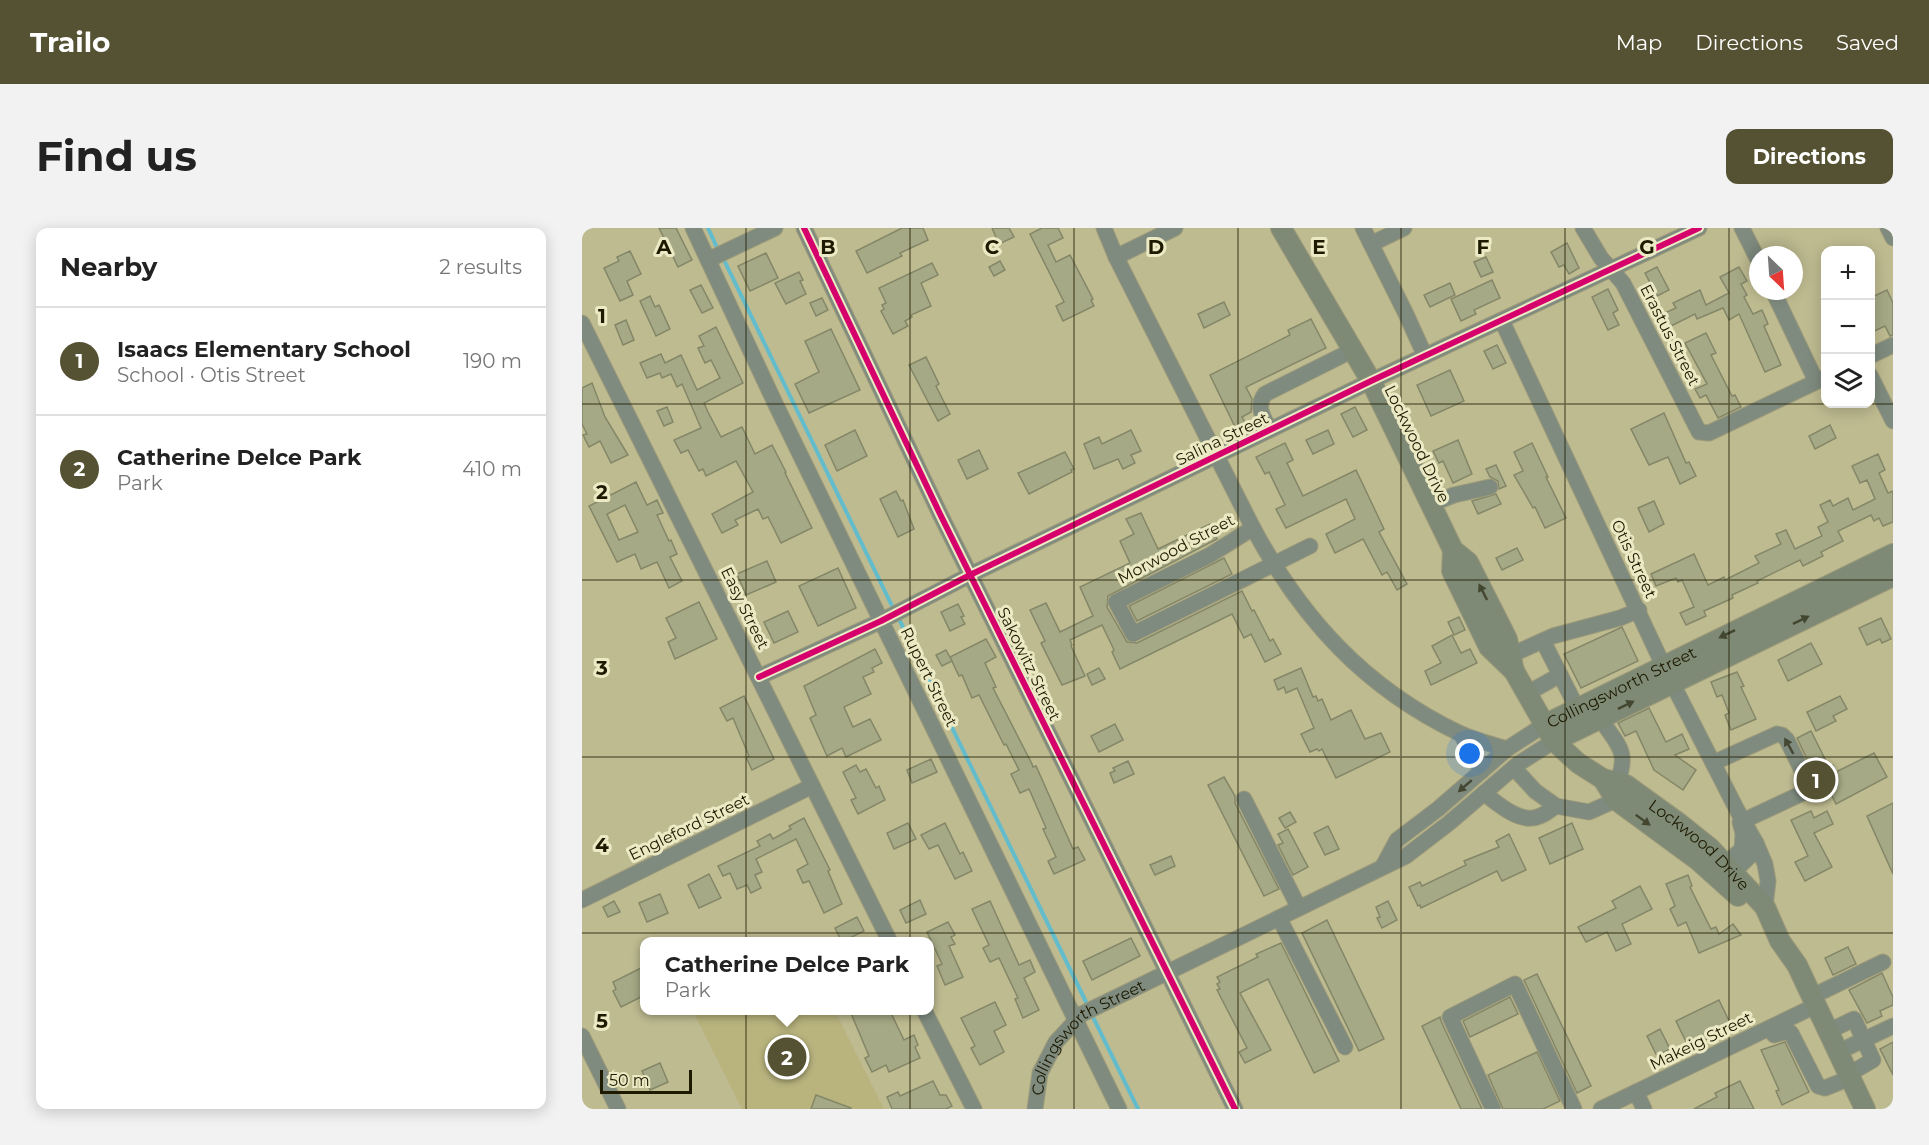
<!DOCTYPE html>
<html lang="en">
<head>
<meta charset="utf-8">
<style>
  body { margin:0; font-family:Montserrat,sans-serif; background:#f2f2f2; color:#222 }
  .controls { position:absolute; right:18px; top:18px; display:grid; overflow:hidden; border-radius:12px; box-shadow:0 3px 15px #0003 }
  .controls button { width:54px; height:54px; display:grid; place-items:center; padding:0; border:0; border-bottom:2px solid #e0e0e0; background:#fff; color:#222; font:30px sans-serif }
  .compass { position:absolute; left:1167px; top:18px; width:54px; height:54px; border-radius:50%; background:#fff; box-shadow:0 3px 15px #0003; rotate:155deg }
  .scale { position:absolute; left:18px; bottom:15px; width:92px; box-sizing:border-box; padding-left:6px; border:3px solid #1d1a00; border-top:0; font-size:16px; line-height:21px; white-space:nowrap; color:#1d1a00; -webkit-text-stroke:4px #eceac4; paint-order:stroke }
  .you { position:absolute; left:888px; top:526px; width:21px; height:21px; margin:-15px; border:4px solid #fff; border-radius:50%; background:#1a73e8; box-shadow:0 0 0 9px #1a73e833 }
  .badge { display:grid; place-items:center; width:39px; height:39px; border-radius:50%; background:#555233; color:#fff; font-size:20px; font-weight:700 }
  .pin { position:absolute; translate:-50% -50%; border:3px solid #fff; box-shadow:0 2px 6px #0006 }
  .popup { position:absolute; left:58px; top:709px; width:294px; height:78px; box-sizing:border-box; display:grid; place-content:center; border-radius:12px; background:#fff; filter:drop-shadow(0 2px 4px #0005); font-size:20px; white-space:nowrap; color:#767676 }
  .popup b { font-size:22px; color:#222 }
  .popup::after { content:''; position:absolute; left:50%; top:100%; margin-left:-12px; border:12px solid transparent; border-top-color:#fff }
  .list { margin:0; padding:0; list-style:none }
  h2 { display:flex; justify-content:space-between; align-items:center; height:78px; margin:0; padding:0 24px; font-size:26px }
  h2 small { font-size:20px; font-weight:400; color:#767676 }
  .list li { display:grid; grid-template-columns:39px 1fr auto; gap:18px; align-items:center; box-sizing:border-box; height:108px; padding:0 24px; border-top:2px solid #e0e0e0 }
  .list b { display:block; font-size:22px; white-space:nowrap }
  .list p { margin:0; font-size:20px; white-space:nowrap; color:#767676 }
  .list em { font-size:20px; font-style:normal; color:#767676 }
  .icon { flex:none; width:33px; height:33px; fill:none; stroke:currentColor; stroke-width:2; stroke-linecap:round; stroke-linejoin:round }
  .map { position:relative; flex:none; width:1311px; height:881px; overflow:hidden; border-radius:12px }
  header { display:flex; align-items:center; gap:36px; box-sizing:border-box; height:84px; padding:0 30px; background:#555233; color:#fff }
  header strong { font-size:28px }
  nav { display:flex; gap:33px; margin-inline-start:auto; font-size:21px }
  .intro { display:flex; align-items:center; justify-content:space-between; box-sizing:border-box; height:144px; padding:0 36px }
  h1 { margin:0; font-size:42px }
  .button { padding:15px 27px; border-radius:12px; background:#555233; color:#fff; font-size:21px; font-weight:700 }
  main { display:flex; gap:36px; padding:0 36px }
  aside { flex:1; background:#fff; border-radius:12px; box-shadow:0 3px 15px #0003 }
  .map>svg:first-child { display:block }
  .green { fill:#b9b47e }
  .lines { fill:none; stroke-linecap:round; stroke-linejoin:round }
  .stream { stroke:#63bccc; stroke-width:4 }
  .building { fill:#a5a985; stroke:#848767; stroke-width:1.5; fill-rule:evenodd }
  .minor-casing { stroke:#9e9b7a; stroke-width:17 }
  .major-casing { stroke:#9e9b7a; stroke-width:22 }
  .minor { stroke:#7f8b7f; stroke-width:15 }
  .major { stroke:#7e8a75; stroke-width:20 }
  .cycleway-casing { stroke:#eceac4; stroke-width:10 }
  .cycleway { stroke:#d6006c; stroke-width:6 }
  .oneway { fill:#44472f }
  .oneway2 { fill:#444733 }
  .grid { fill:none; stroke:#1d1a00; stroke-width:1.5; stroke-opacity:0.55 }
  .labels { text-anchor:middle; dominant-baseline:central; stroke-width:6; stroke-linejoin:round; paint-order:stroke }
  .street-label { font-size:16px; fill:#1d1a00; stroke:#eceac4 }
  .grid-label { font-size:20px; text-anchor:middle; font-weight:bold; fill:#1d1a00; stroke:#eceac4; stroke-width:6; stroke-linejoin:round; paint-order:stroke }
</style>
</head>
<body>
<header>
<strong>Trailo</strong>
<nav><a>Map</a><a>Directions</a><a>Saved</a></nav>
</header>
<div class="intro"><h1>Find us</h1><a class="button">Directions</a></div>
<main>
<aside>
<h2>Nearby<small>2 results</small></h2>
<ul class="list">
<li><span class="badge">1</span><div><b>Isaacs Elementary School</b><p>School · Otis Street</p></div><em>190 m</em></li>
<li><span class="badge">2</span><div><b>Catherine Delce Park</b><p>Park</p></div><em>410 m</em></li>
</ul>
</aside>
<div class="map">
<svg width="1311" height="881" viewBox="0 0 1311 881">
  <rect width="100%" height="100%" fill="#bebb91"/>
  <!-- green -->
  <path class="green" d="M111 783H253L302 881H160Z"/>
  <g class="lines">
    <!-- stream -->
    <g class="stream">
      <path d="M126 0 137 24"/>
      <path d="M141 30 312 382"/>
      <path d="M316 389 506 778"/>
      <path d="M509 785 556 881"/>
    </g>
  </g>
  <!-- building -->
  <g class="building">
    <path d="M77 0H94L110 32 96 39Z"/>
    <path d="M320 0H341L346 12 318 25 320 28 285 45 274 23Z"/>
    <path d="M410 0H427L432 9 417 16Z"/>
    <path d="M460 0H476L481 10 466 17 474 34 488 27 511 71 509 72 512 78 481 93 474 78 482 74 448 6Z"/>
    <path d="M985 15 997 40 987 46 982 37 977 39 969 24Z"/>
    <path d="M48 23 59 46 45 53 51 67 38 73 22 40 37 33 35 29Z"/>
    <path d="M184 25 196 50 168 63 156 38Z"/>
    <path d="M904 29 911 44 899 49 892 34Z"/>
    <path d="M418 33 423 42 412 48 407 39Z"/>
    <path d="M350 35 356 47 339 55 349 78 329 87 330 89 323 93 326 98 311 106 299 83 302 81 300 77 304 75 297 60Z"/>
    <path d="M1075 39 1087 62 1075 68 1063 45Z"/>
    <path d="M1157 39 1165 53 1159 56 1165 67 1162 69 1171 86 1180 82 1186 96 1182 98 1199 137 1183 144 1157 86 1147 92 1141 80 1115 91 1113 86 1083 101 1076 88 1094 80 1091 75 1118 62 1124 77 1147 65 1138 49Z"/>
    <path d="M217 44 221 52 218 53 224 66 204 76 193 55Z"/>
    <path d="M910 52 918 70 892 82 894 86 879 93 869 71Z"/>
    <path d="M868 55 873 67 848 79 842 67Z"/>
    <path d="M119 57 131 80 120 85 108 62Z"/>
    <path d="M1026 61 1036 82 1031 85 1037 97 1026 102 1010 69Z"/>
    <path d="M1305 62 1311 75V107L1308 108 1303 98 1288 105V70Z"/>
    <path d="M68 68 73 79 77 77 88 101 74 108 58 73Z"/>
    <path d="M240 70 246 82 234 88 228 75Z"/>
    <path d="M642 74 648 87 622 100 616 86Z"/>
    <path d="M729 91 744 120 664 159 670 171 669 184 660 189 664 196 654 201 628 147 708 107 706 102Z"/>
    <path d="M44 92 52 112 41 117 33 97Z"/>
    <path d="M134 99 161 155 122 175 126 184 139 209 160 199 173 226 190 217 204 244 203 245 230 300 199 315 186 289 181 291 176 281 153 292 156 297 140 305 130 286 171 264 154 233 124 248 121 241 117 243 106 222 99 225 92 212 119 200 100 156 95 159 89 146 80 150 78 145 65 150 58 135 79 126 83 135 99 127 115 162 138 150 129 132 123 135 116 120 122 118 117 108Z"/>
    <path d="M249 101 278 162 227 185 213 156 237 144 223 113Z"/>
    <path d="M1124 105 1134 125 1129 127 1150 168 1153 167 1159 179 1136 190 1124 167 1118 170 1113 161 1125 156 1103 115Z"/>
    <path d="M915 117 924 135 911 141 902 123Z"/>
    <path d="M344 129 357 156 354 158 368 186 356 193 327 137Z"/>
    <path d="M868 142 882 173 849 188 835 157Z"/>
    <path d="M10 155 23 189 46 227 29 235 18 213 7 219 1 207 5 206 0 196V160Z"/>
    <path d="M85 179 91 194 82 198 75 183Z"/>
    <path d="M773 179 785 202 771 209 759 186Z"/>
    <path d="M1082 185 1104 235 1107 234 1114 248 1098 256 1086 229 1067 237 1049 201Z"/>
    <path d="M1248 197 1254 210 1233 221 1227 208Z"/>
    <path d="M273 202 285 228 255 243 243 217Z"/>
    <path d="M549 202 559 223 549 227 553 235 541 241 536 231 512 241 502 216 517 209 520 216Z"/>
    <path d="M746 202 752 216 731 226 724 212Z"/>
    <path d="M876 212 890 246 871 255 861 233 857 235 851 223Z"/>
    <path d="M703 215 711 232 705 235 721 268 774 242 802 301 797 304 825 356 815 362 805 344 800 347 781 311 753 325 744 306 773 291 764 271 704 300 694 281 703 277 687 244 683 246 674 229Z"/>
    <path d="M950 215 966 249H964L984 290 963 300 953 279 951 280 932 247 941 243 932 224Z"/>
    <path d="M397 222 406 241 385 251 376 232Z"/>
    <path d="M483 224 492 241 489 242 490 244 447 266 436 245Z"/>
    <path d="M1296 226 1303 242 1297 245 1306 265 1311 263V294L1301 298 1297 290 1292 293 1289 287 1256 303 1261 313 1239 324 1241 328 1221 338 1218 332 1175 353 1176 355 1150 367 1151 370 1122 383 1124 388 1104 397 1098 385 1112 379 1100 352 1096 354 1094 350 1074 358 1069 346 1112 326 1126 357 1142 349 1143 352 1177 335 1173 328 1199 316 1194 306 1204 302 1213 321 1240 308 1236 299 1246 294 1238 277 1248 272 1251 278 1266 270 1271 282 1293 271 1285 252 1278 255 1270 238Z"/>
    <path d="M914 237 924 258 917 261 916 253 908 249 904 241Z"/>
    <path d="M54 254 65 277 75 272 81 285 75 287 87 313 89 312 95 326 88 329 100 353 87 360 75 334 59 341 53 326 35 334 7 278ZM43 277 56 304 37 312 25 286Z"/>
    <path d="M314 263 319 273 321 272 332 301 316 309 298 271Z"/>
    <path d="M914 266 919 276 896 286 890 273Z"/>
    <path d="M1072 273 1082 296 1067 304 1056 280Z"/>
    <path d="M559 285 576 321 628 296 635 311 526 368 525 379 545 414 555 415 660 363 670 383 672 382 688 413 691 411 699 426 683 434 669 406 662 410 650 386 538 441 530 424 532 422 520 397 488 412 490 417 489 418 503 448 480 457 459 415 463 413 448 382 464 375 478 404 511 388 498 359 548 335 538 313 552 306 544 291Z"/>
    <path d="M935 320 941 332 920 342 914 330Z"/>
    <path d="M642 330 650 346 555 393 547 378Z"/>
    <path d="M185 333 194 354 164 367 155 346Z"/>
    <path d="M256 340 274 380 236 398 217 358Z"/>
    <path d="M117 374 135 411 93 431 86 414 94 410 84 390Z"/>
    <path d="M376 376 382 388 379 389 383 396 368 403 359 384Z"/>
    <path d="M206 383 216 404 192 415 182 394Z"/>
    <path d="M877 389 883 402 872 407 866 394Z"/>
    <path d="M1299 390 1309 411 1300 415 1298 411 1285 417 1277 400Z"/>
    <path d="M1040 399 1056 433 999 460 982 426Z"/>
    <path d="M870 407 879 425 888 421 895 435 849 457 843 443 859 435 850 418Z"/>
    <path d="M404 411 414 429 403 435 414 459 411 460 450 536 451 539 454 538 491 621 496 619 503 632 472 646 466 633 474 629 461 601 464 600 447 561 438 565 429 546 437 542 424 516 422 517 397 467 390 470 380 447 377 448 368 429Z"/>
    <path d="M1229 415 1240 436 1206 453 1196 432Z"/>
    <path d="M293 421 300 435 290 440 292 444 281 449 289 466 262 479 271 499 288 491 299 512 264 529 260 520 245 528 228 490 234 487 222 458Z"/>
    <path d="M364 422 370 433 360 438 354 427Z"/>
    <path d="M517 440 523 451 510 457 505 446Z"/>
    <path d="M719 440 731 469 734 468 736 473 740 471 749 492 769 482 783 511 799 505 808 524 754 550 740 521 737 523 735 521 728 524 719 506 732 500 715 460 704 465 702 459 696 462 692 452Z"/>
    <path d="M1155 444 1162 458 1159 459 1174 491 1149 502 1143 487 1147 485 1140 467 1135 469 1129 454Z"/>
    <path d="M162 468 192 531 170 542 164 529 167 528 151 490 145 493 138 480Z"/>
    <path d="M1258 468 1265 481 1251 488 1254 493 1234 503 1225 484Z"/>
    <path d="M1067 480 1084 514 1100 506 1107 521 1093 527 1114 542 1101 562 1072 542 1054 503 1043 508 1036 495Z"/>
    <path d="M533 496 541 512 517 524 509 508Z"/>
    <path d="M1229 503 1247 539 1251 537 1254 544 1292 525 1305 549 1254 576 1236 539 1233 541 1229 534 1227 535 1215 510Z"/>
    <path d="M349 531 355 544 330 555 325 542Z"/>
    <path d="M546 533 552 546 532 555 528 545 533 543 531 540Z"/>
    <path d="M274 537 278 544 284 541 294 560 297 558 303 572 276 586 269 572 274 570 261 544Z"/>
    <path d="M642 549 653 568V575L697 661 682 668 626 557Z"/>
    <path d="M1311 575V646L1285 588Z"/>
    <path d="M1229 583 1232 590 1245 583 1251 596 1232 605 1250 639 1223 653 1213 634 1226 628 1209 592Z"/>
    <path d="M708 584 714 594 703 600 697 590Z"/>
    <path d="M222 590 248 642 246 643 260 676 242 685 227 653 221 655 215 642 226 636 214 611 174 631 180 644 173 647 179 660 169 665 165 657 155 661 148 645 141 648 136 638 178 618 175 613 188 606 191 611 209 601 207 598Z"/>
    <path d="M326 595 334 611 312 621 305 605Z"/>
    <path d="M363 595 378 626 381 624 390 643 373 651 356 617 347 621 339 607Z"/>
    <path d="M990 595 1001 621 968 636 957 610Z"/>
    <path d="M746 598 757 621 743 627 732 605Z"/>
    <path d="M706 601 726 639 711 647 696 617 701 615 696 606Z"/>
    <path d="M927 606 944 642 920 653 915 643 839 680 838 677 836 678 827 659 838 654 840 658 884 637 882 633 917 619 914 613Z"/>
    <path d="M589 628 593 638 573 647 568 637Z"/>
    <path d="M127 646 139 670 117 680 106 657Z"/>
    <path d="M1106 647 1110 658 1108 659 1129 701 1134 699 1137 706 1151 696 1159 707 1117 725 1104 694 1096 698 1088 681 1093 678 1084 656Z"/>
    <path d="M1058 658 1070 681 1040 696 1049 716 1034 723 1025 704 1004 714 996 699 1034 680 1030 673Z"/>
    <path d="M78 666 86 685 65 694 57 675Z"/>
    <path d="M338 672 344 686 324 695 318 682Z"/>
    <path d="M32 673 38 684 26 689 21 679Z"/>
    <path d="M408 673 437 737 448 732 453 744 442 750 457 782 441 790 433 771 436 770 417 730 408 734 401 720 407 717 390 681Z"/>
    <path d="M806 673 815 692 800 700 795 690 798 689 794 679Z"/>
    <path d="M275 689 282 703 260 714 253 700Z"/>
    <path d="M745 692 802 811 777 823 720 705Z"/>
    <path d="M366 694 373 707 369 709 373 716 367 718 381 749 363 757 355 738 360 736 345 704Z"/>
    <path d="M549 710 558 728 510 752 501 733Z"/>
    <path d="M699 715 757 833 732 845 686 751 658 765 689 822 663 835 657 824 665 820 635 762 638 761 635 756 638 754 635 749 676 729 674 726Z"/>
    <path d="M1266 719 1274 736 1251 747 1243 730Z"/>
    <path d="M63 738V767L39 779 31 763 34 761 31 754Z"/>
    <path d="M1300 745 1311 769V777L1298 783 1300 788 1285 795 1267 762Z"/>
    <path d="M955 746 1009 858 995 865 942 752Z"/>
    <path d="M928 769 936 786 888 809 881 793Z"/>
    <path d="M1137 772 1150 799 1107 820 1094 793Z"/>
    <path d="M413 774 424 797 412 803 422 824 398 837 389 820 393 818 379 790Z"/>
    <path d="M268 783H308L322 812 332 807 336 817 333 819 338 830 307 844 304 837 290 844 283 830 287 828Z"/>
    <path d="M858 789 859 793 900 881H879L840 798Z"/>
    <path d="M1078 801 1088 821 1075 828 1065 808Z"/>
    <path d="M1203 814 1227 864 1200 877 1194 863 1197 862 1179 822Z"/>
    <path d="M1311 814V847L1298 821Z"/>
    <path d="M955 824 978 873 961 881H921L906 847Z"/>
    <path d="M78 835 86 854 68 862 60 843Z"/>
    <path d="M351 853 358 867H364L370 878 364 881H310L305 869 316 864 318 868Z"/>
    <path d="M1158 853 1172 881H1112L1135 869 1133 865Z"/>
    <path d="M234 867 269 880V881H229Z"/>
  </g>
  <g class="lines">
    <defs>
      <g id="minor">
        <path d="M111 0 193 175 537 881"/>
        <path d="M222 0 358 286 653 881"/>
        <path d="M522 0 534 29 671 300C720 391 783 460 877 505 892 512 909 516 925 521"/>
        <path d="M781 0 824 86 843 128"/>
        <path d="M1001 0 1019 30 1041 55 1117 204 1127 205 1244 149"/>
        <path d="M1160 0 1176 32"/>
        <path d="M1306 0 1311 10"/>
        <path d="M789 16 822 0"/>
        <path d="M534 29 593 0"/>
        <path d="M126 32 193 0"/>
        <path d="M1191 63 1234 153"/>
        <path d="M920 93 1081 437 1155 582 1174 615 1183 636 1186 653 1183 679"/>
        <path d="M0 95 308 714"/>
        <path d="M1288 128 1311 117"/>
        <path d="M1288 147 1311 193"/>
        <path d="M688 202C682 190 673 179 683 166L771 122"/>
        <path d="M849 276 872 267 908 259"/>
        <path d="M671 300 628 327 534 374 551 406 728 318"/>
        <path d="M961 413 995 480"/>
        <path d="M929 427 971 408 1038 390 1057 382"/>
        <path d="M177 449 299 393 388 347 789 153 1117 0"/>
        <path d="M944 466 978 447"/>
        <path d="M1018 490C1035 517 1048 522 1035 555"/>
        <path d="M879 506 900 543"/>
        <path d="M1131 535 1195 506 1200 507 1205 512 1228 559 1225 563 1161 593"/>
        <path d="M932 540 953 563 974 578 1007 584 1034 572"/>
        <path d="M902 565C916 576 939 597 958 588 964 586 969 581 974 578"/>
        <path d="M662 571 717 680"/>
        <path d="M801 638 815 612 856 581 925 521 962 497"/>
        <path d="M1136 643 1160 621 1161 605 1158 594"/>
        <path d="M1146 649 1168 628 1174 615"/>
        <path d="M0 672 230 558"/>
        <path d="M697 690 763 819"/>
        <path d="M1231 768 1301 734"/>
        <path d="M342 782 392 881"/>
        <path d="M1189 801 1192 807 1206 803 1209 805 1236 858 1243 860 1268 850"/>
        <path d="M1247 803 1272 791 1291 832 1267 846"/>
        <path d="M0 808 36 881"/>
        <path d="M1256 824 1311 798"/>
        <path d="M1054 864 1062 881"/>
        <path id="s1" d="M453 881 458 845 474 814 500 786 824 628 867 595 936 536 972 513"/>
        <path d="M911 881 868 789 933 756 992 881"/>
        <path d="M1019 881 1235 777"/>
      </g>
      <g id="major">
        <path id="s2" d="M699 0 789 153 871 322 886 334 925 411 932 443 972 513 996 535 1021 551 1044 557 1098 596 1128 620 1183 679 1198 713 1215 737 1283 881"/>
        <path d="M871 322 870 343 907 419 932 443"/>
        <path id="s3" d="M962 497 1311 326"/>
        <path d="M972 513 1311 348"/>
        <path d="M1021 551 1034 572 1117 633 1156 668"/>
      </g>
    </defs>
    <!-- minor casing -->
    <use href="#minor" class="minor-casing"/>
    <!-- major casing -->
    <use href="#major" class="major-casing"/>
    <!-- minor -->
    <use href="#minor" class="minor"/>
    <!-- major -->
    <use href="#major" class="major"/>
    <defs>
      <g id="cycleway">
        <path d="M222 0 358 286 653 881"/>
        <path d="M177 449 299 393 388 347 789 153 1117 0"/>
      </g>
    </defs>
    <!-- cycleway casing -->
    <use href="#cycleway" class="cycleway-casing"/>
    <!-- cycleway -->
    <use href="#cycleway" class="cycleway"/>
  </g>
  <!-- one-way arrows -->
  <defs><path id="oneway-solid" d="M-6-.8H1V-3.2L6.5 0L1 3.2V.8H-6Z" transform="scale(1.5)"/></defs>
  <g class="oneway">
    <use href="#oneway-solid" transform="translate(901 364) rotate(-117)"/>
    <use href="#oneway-solid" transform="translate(1219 392) rotate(-26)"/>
    <use href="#oneway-solid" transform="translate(1145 406) rotate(154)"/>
    <use href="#oneway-solid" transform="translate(1044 477) rotate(-26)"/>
    <use href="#oneway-solid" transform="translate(1061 592) rotate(36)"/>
  </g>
  <g class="oneway2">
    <use href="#oneway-solid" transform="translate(1207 518) rotate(-119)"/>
    <use href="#oneway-solid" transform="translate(883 558) rotate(139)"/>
  </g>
  <!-- grid -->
  <path class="grid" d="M164 0V881M328 0V881M492 0V881M656 0V881M819 0V881M983 0V881M1147 0V881M0 176H1311M0 352H1311M0 529H1311M0 705H1311"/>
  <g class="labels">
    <!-- street labels -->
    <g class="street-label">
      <text transform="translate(1088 107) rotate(63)">Erastus Street</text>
      <text transform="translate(640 211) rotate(-26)">Salina Street</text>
      <text transform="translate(835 216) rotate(64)">Lockwood Drive</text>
      <text transform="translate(594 321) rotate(-28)">Morwood Street</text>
      <text transform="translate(1052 331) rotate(65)">Otis Street</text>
      <text transform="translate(163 380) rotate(64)">Easy Street</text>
      <text transform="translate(447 436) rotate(64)">Sakowitz Street</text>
      <text transform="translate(347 449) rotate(64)">Rupert Street</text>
      <text stroke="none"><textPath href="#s3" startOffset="86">Collingsworth Street</textPath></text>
      <text transform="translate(107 599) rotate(-26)">Engleford Street</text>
      <text stroke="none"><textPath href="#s2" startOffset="765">Lockwood Drive</textPath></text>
      <text transform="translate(1119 813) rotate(-26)">Makeig Street</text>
      <text stroke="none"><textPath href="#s1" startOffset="96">Collingsworth Street</textPath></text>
    </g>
  </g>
  <g class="grid-label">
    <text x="82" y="26">A</text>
    <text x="246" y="26">B</text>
    <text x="410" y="26">C</text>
    <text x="574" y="26">D</text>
    <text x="737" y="26">E</text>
    <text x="901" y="26">F</text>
    <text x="1065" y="26">G</text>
    <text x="20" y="95">1</text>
    <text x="20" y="271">2</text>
    <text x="20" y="447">3</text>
    <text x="20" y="624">4</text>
    <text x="20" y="800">5</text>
  </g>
</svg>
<div class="controls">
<button>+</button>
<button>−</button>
<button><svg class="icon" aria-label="layers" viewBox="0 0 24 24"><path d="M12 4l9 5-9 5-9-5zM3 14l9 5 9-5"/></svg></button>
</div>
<svg class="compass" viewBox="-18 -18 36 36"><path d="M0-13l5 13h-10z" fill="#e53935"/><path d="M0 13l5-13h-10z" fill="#767676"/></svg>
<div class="scale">50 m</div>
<div class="you"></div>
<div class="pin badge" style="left:1234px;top:552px">1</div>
<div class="pin badge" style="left:205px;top:829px">2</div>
<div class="popup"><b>Catherine Delce Park</b>Park</div>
</div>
</main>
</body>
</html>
